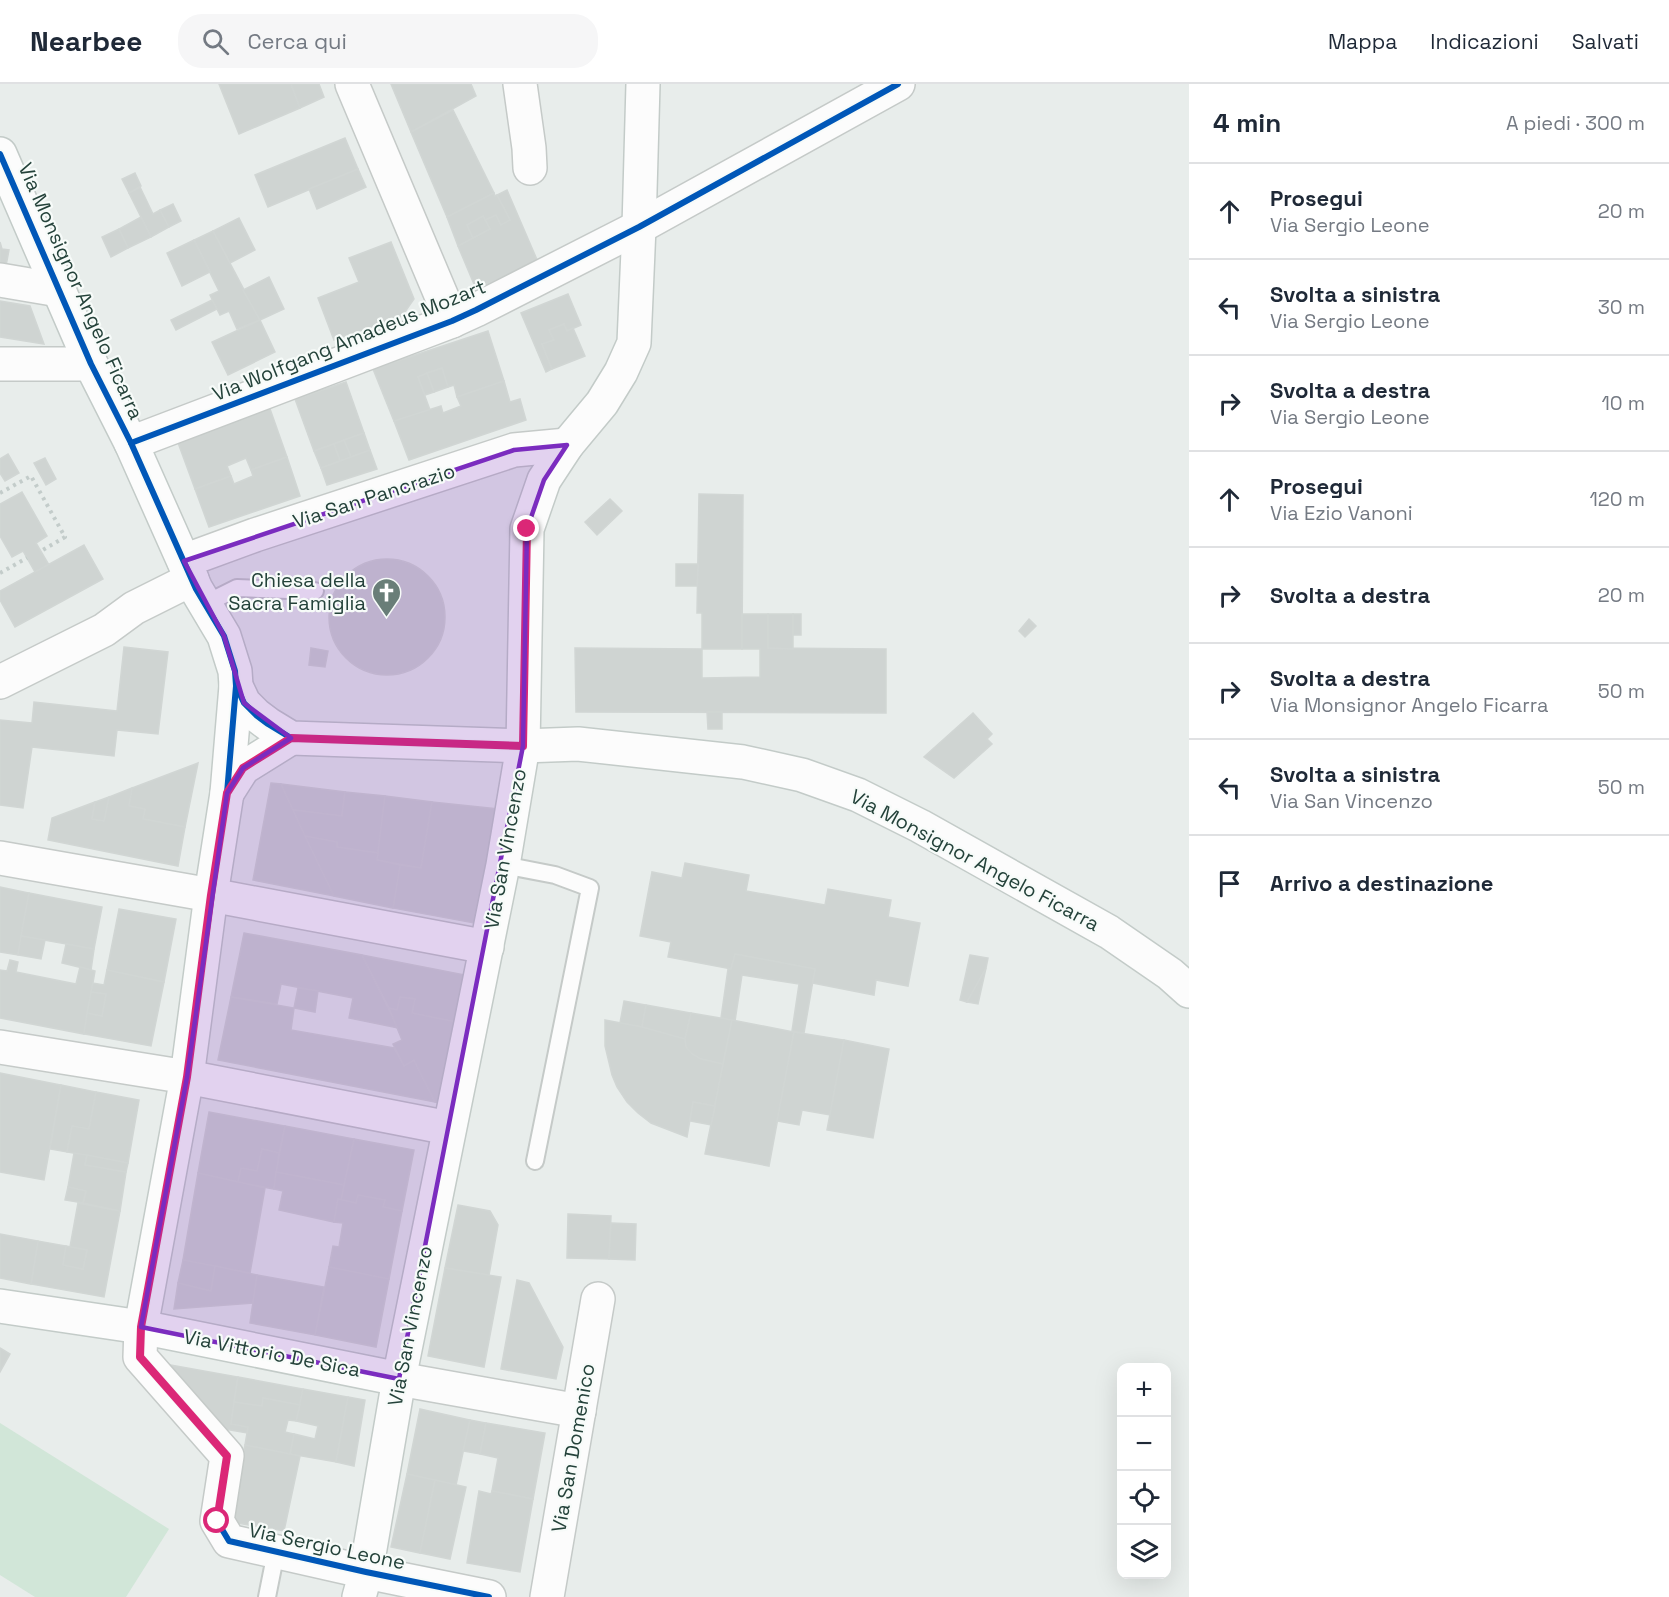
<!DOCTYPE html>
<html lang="it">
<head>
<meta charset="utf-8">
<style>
  body { margin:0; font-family:"Space Grotesk",sans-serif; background:#f6f6f7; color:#1f2937 }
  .controls { position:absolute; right:18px; bottom:18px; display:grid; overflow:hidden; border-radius:12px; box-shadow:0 6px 24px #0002 }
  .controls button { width:54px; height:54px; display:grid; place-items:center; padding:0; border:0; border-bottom:2px solid #e0e1e3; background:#fff; color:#1f2937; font:30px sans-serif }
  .stop { position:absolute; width:18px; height:18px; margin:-14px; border:4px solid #db2777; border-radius:50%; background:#fff }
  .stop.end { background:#db2777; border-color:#fff; box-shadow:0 2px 6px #0008 }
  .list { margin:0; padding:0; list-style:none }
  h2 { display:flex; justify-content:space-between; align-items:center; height:78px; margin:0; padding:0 24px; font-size:26px }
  h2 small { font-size:20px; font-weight:400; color:#747a83 }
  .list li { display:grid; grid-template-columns:39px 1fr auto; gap:18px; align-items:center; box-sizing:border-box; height:96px; padding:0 24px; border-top:2px solid #e0e1e3 }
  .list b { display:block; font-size:22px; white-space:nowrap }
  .list p { margin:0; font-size:20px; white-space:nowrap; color:#747a83 }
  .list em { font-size:20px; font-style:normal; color:#747a83 }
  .icon { flex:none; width:33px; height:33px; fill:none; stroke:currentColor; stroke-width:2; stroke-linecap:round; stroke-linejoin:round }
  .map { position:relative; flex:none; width:1189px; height:1513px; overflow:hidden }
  header { display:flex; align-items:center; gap:36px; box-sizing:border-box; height:84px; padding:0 30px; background:#fff; border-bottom:2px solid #e0e1e3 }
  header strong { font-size:28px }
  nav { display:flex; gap:33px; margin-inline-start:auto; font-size:21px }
  .search { width:420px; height:54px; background:#f6f6f7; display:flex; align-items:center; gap:15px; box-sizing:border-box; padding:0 21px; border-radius:24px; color:#747a83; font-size:22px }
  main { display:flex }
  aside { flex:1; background:#fff }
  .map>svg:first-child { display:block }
  .green { fill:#d1e6d8 }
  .building { fill:#cfd4d2; stroke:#d1d6d4; stroke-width:1.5 }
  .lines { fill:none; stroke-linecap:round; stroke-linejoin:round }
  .lane-casing { stroke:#c5cac8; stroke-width:20 }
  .street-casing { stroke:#c5cac8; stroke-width:36 }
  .secondary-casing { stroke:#c3cbc8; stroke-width:36 }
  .path { stroke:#c3ccca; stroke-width:4; stroke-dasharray:3 4.5; stroke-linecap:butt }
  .lane { stroke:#fcfcfc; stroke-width:16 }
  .street { stroke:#fcfcfc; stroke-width:33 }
  .secondary { stroke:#fcfcfc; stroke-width:33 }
  .cycleway-casing { stroke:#f7fbf9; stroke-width:10 }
  .cycleway { stroke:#0057b8; stroke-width:6 }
  .route { stroke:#db2777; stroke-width:8 }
  .marked { fill:#7b2cbf; fill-opacity:0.2; stroke:#7b2cbf; stroke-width:4.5; stroke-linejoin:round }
  .labels { text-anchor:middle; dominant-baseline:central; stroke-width:4.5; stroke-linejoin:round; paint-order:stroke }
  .street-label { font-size:20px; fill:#24423a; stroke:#f7fbf9 }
  .poi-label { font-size:20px; fill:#24423a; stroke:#f7fbf9; text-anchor:end }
</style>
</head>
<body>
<header>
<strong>Nearbee</strong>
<div class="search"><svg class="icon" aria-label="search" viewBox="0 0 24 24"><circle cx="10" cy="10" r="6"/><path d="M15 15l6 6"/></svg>Cerca qui</div>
<nav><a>Mappa</a><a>Indicazioni</a><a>Salvati</a></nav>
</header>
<main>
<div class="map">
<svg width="1189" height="1513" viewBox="0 0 1189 1513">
  <rect width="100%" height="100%" fill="#e8edeb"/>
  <!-- green -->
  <path class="green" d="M0 1339 169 1445 126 1513H35L0 1491Z"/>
  <!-- building -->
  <g class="building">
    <path d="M219 0H291L300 24 239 50Z"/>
    <path d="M291 0H319L324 13 300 24Z"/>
    <path d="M391 0H471L476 12 411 48Z"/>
    <path d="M453 26 494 109 447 133 411 48Z"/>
    <path d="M345 54 358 85 268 123 255 91Z"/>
    <path d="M358 85 366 103 317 125 309 105Z"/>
    <path d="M135 89 141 102 129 109 122 95Z"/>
    <path d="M140 103 153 130 160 126 169 143 151 153 129 109Z"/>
    <path d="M507 106 538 178 476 205 458 162 490 145 485 136 496 131 501 141 510 136 497 111Z"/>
    <path d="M494 109 495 112 497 111 510 136 501 141 496 131 485 136 483 132 467 141 473 154 458 162 447 133Z"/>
    <path d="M173 120 181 137 169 143 160 126Z"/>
    <path d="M483 132 490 145 473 154 467 141Z"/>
    <path d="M141 133 151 153 128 164 119 145Z"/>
    <path d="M239 134 255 166 230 179 213 147Z"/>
    <path d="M119 145 128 164 111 173 102 153Z"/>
    <path d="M213 147 260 236 237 245 229 227 220 231 210 211 219 207 194 156Z"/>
    <path d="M194 156 210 188 182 202 167 169Z"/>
    <path d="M0 158 2 165 9 166 6 182 0 181Z"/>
    <path d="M391 158 414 215 402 232 334 256 318 214 359 198 349 174Z"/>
    <path d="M269 193 284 225 260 236 243 206Z"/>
    <path d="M568 210 581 241 567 247 564 240 549 246 554 256 542 260 552 285 546 288 521 229Z"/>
    <path d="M212 216 217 225 176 246 171 236Z"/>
    <path d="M0 217 30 222 44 260 0 253Z"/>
    <path d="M260 236 275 268 228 291 212 258Z"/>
    <path d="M564 240 567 247 573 244 585 272 552 285 542 260 554 256 549 246Z"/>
    <path d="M488 247 504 297 457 313 454 301 448 303 442 284 418 293 430 326 394 337 373 285Z"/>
    <path d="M442 284 448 303 434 308 427 289Z"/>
    <path d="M427 289 434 308 425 311 418 293Z"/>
    <path d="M504 297 510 318 520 315 526 336 409 376 394 337 441 322 443 329 461 322 457 313Z"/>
    <path d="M346 298 364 349 314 367 295 315Z"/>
    <path d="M269 322 287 373 251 386 246 374 227 382 231 392 195 405 177 356Z"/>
    <path d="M364 349 370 366 351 373 344 356Z"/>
    <path d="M344 356 351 373 340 377 334 360Z"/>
    <path d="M334 360 340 377 321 384 314 367Z"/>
    <path d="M370 366 377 385 327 401 321 384Z"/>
    <path d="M8 370 19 389 5 397 0 389V375Z"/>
    <path d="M287 373 300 412 209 443 195 405 231 392 234 400 253 392 251 386Z"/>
    <path d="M45 374 56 395 46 401 34 379Z"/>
    <path d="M22 408 47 452 36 459 49 481 35 488 23 467 12 473 0 452V420Z"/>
    <path d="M699 410 743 411 742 565H702V529H697Z"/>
    <path d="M610 415 622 427 597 451 585 438Z"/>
    <path d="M84 461 103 495 15 543 0 516V507Z"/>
    <circle cx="387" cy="533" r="58"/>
    <path d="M676 480H698L697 502H676Z"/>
    <path d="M742 530H768V564L886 565V629L576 628 575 564 702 565V594L760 593V565H742Z"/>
    <path d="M768 530H793V565L768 564Z"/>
    <rect x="793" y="530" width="8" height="21"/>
    <path d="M1029 535 1036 542 1025 553 1019 547Z"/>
    <path d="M124 563 168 568 158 650 117 646 114 672 32 663 23 724 0 721V636L32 639 34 618 117 627Z"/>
    <path d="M311 564 328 567 325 583 309 581Z"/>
    <path d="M707 628H722V645H708Z"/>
    <path d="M973 629 992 650 987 655 992 660 954 694 924 673Z"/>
    <path d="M198 679 185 743 143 735 145 725 129 722 132 704Z"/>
    <path d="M271 699 281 700 334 812 253 796Z"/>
    <path d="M281 700 345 708 342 732 293 726Z"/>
    <path d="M132 704 129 722 145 725 143 735 185 743 178 782 48 756 52 734 95 718 92 735 104 737 109 713Z"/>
    <path d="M345 708 385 712 378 769 337 763V758L305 752 293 726 342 732Z"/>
    <path d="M385 712 432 718 421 784 377 776Z"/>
    <path d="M109 713 104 737 92 735 95 718Z"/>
    <path d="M432 718 498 725 474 839 393 824 400 781 421 784Z"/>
    <path d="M305 752 337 758V763L378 769 377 776 400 781 393 824 334 812Z"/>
    <path d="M685 779 749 791 746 807 825 821 828 805 891 816 888 833 920 839 908 902 876 896 874 911 812 899 815 885 735 870 731 885 668 873 671 858 640 852 652 788 682 794Z"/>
    <path d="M0 803 29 809 18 871 0 868Z"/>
    <path d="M29 809 102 823 94 865 21 852Z"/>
    <path d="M119 825 176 835 164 898 107 886Z"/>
    <path d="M244 849 362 871 398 944 349 934 353 914 281 900 277 920 231 913Z"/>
    <path d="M21 852 45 856 41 875 18 871Z"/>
    <path d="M66 860 94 865 91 886 62 879Z"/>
    <path d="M735 870 815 885 804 949 792 947 799 900 742 891 735 937 721 934 728 885H731Z"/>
    <path d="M362 871 465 891 456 938 412 929 415 915 400 913 397 926 389 924Z"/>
    <path d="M970 871 988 874 986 884 967 918 960 916Z"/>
    <path d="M10 876 18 878 16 888 76 900 80 883 95 887 84 950 0 934V886L7 887Z"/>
    <path d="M986 884 978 920 967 918Z"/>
    <path d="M107 886 164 898 151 962 84 950 87 929 102 932 106 910 91 908 93 899 104 901Z"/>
    <path d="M298 904 318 907 315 928 294 924Z"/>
    <path d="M91 908 106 910 102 932 87 929Z"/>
    <path d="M231 913 294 924 291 946 394 964 404 982 414 976 435 1018 218 976Z"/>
    <path d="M400 913 415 915 412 929 456 938 441 1019 435 1018 414 976 404 982 393 960 402 956 389 924 397 926Z"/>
    <path d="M624 917 646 921 642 943 620 939Z"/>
    <path d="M646 921 691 929 685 955 642 943Z"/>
    <path d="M691 929 732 936 723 980 701 975 692 970 686 963 685 955Z"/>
    <path d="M605 936 642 943 685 955 686 963 692 970 701 975 723 980 715 1022 693 1018 687 1053 651 1039 638 1029 627 1018 617 1003 612 991 605 962Z"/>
    <path d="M732 936 794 948 769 1082 705 1070Z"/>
    <path d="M794 948 844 956 830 1031 802 1026 799 1041 777 1037Z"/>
    <path d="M844 956 889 965 873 1054 827 1046Z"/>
    <path d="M0 989 61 1001 44 1096 0 1088Z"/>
    <path d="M61 1001 96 1008 89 1045 72 1042 67 1068 50 1065Z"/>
    <path d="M96 1008 139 1016 128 1079 67 1068 72 1042 89 1045Z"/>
    <path d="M693 1018 715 1022 711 1041 690 1037Z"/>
    <path d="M209 1028 285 1042 279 1069 262 1065 257 1087 241 1084 238 1098 198 1089Z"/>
    <path d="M285 1042 354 1055 344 1101 276 1088Z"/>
    <path d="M354 1055 414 1066 402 1127 383 1123 385 1116 358 1111 356 1119 341 1116Z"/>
    <path d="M262 1065 279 1069 274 1105 238 1098 241 1084 257 1087Z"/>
    <path d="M74 1069 87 1071 85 1081 126 1088 120 1127 83 1119 86 1107 68 1103Z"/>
    <path d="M87 1071 128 1079 126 1088 85 1081Z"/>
    <path d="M276 1088 344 1101 341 1116 338 1115 334 1138 279 1126 283 1107 274 1105Z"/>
    <path d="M198 1089 265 1104 250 1189 183 1176Z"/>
    <path d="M68 1103 86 1107 83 1119 65 1116Z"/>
    <path d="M358 1111 385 1116 383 1123 402 1127 389 1195 329 1183 333 1162 339 1163 343 1139 334 1138 338 1115 356 1119Z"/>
    <path d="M78 1119 120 1127 104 1213 31 1200 38 1157 66 1162 63 1181 83 1185 87 1166 70 1163Z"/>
    <path d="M458 1121 490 1127 498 1141 489 1191 445 1184Z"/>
    <path d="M568 1130 611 1132 609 1175 567 1174Z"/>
    <path d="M611 1139 636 1140 635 1176 609 1175Z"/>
    <path d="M0 1150 38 1157 31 1200 0 1194Z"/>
    <path d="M66 1162 87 1166 83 1185 63 1181Z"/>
    <path d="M183 1176 215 1182 211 1207 178 1199Z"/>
    <path d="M215 1182 257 1191 253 1219 174 1225 178 1199 211 1207Z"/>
    <path d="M329 1183 389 1195 376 1263 315 1251Z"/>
    <path d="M445 1184 501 1193 484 1283 428 1272Z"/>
    <path d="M257 1191 324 1203 315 1251 250 1239Z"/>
    <path d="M517 1196 529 1199 563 1263 556 1295 501 1285Z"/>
    <path d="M0 1264 10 1270 0 1288Z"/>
    <path d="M165 1280 238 1293 231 1340 248 1343 247 1349 213 1343Z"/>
    <path d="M238 1293 303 1305 300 1321 263 1314 262 1322 234 1318Z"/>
    <path d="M303 1305 348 1313 336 1378 290 1370 294 1350 315 1355 318 1342 296 1337Z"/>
    <path d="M348 1313 365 1316 354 1382 336 1378Z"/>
    <path d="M263 1314 300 1321 296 1337 288 1336 285 1348 294 1350 290 1370 245 1361 248 1343 231 1340 234 1318 262 1322Z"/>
    <path d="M420 1325 470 1336 456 1401 407 1390Z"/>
    <path d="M470 1336 486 1339 480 1370 463 1367Z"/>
    <path d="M486 1339 545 1349 533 1415 492 1407 498 1374 480 1370Z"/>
    <path d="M245 1361 300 1372 284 1447 231 1438Z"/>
    <path d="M407 1390 435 1396 420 1469 391 1463Z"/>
    <path d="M435 1396 466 1403 450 1475 420 1469Z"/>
    <path d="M479 1407 491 1410 492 1407 533 1415 520 1488 467 1479Z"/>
  </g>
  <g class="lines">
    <defs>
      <g id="lane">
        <path d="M205 520 237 504 315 507"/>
        <path d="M503 781 555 791 590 804 535 1077"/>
        <path d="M267 1513 276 1468"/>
      </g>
      <g id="street">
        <path d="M352 0 452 237"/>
        <path d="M520 0 529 64 530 84"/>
        <path d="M0 196 59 206"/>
        <path d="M0 280H91"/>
        <path d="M131 359 452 237 476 226 639 143 898 0"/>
        <path d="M184 477 255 451 514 366 567 361"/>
        <path d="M0 598 104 546 134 524 192 495"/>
        <path d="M0 774 211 811 487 863"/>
        <path d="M0 963 187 993 449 1044"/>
        <path d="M141 1243 140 1273 227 1372 217 1437 229 1457 366 1488 489 1513"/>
        <path d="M399 1295 579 1327"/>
        <path d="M547 1513 598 1215"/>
      </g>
      <g id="secondary">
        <path d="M0 70 91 280 131 359 196 505 224 552 235 587 236 602 244 619 256 631 268 640 291 654 523 662 578 660 743 678 802 691 858 711 920 742 1109 848 1170 890 1189 907"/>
        <path d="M227 709 243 684 291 654"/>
        <path d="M0 1222 141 1243 399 1295"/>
        <path d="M141 1243 187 993 211 811 227 709 236 602"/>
        <path d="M359 1513 366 1488 399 1295 503 781 523 662 527 445 544 396 567 361 602 319 621 288 634 259 639 143 643 0"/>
      </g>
    </defs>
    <!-- lane casing -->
    <use href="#lane" class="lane-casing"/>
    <!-- street casing -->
    <use href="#street" class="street-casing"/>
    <!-- secondary casing -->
    <use href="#secondary" class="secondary-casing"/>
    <!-- path -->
    <g class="path">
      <path d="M0 409 31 392 65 453 41 467"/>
      <path d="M0 489 27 474"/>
    </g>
    <!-- lane -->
    <use href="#lane" class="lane"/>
    <!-- street -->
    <use href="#street" class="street"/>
    <!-- secondary -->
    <use href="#secondary" class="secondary"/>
    <defs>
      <g id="cycleway">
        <path d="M0 70 91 280 131 359 196 505 224 552 235 587 236 602 244 619 256 631 268 640 291 654 523 662"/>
        <path d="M131 359 452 237 476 226 639 143 898 0"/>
        <path d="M236 602 227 709 211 811 187 993 141 1243 140 1273 227 1372 217 1437 229 1457 366 1488 489 1513"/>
      </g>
    </defs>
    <!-- cycleway casing -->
    <use href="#cycleway" class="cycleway-casing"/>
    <!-- cycleway -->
    <use href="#cycleway" class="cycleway"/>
  </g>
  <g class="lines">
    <!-- route -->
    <path class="route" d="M217 1437 227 1372 140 1273 141 1243 187 993 211 811 227 709 243 684 291 654 523 662 527 445"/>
  </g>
  <!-- marked area -->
  <path class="marked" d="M567 361 544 396 527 445 523 662 399 1295 141 1243 187 993 227 709 243 684 291 654 244 619 224 552 184 477 514 366Z"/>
  <!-- icons -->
  <defs>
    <symbol id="church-pin" viewBox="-11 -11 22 30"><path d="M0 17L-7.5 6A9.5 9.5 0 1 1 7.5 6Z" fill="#697e78" stroke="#f7fbf9"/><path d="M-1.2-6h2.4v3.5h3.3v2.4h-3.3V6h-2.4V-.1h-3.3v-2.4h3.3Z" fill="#fff"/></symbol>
  </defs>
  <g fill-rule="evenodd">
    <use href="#church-pin" x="370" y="492" width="33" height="45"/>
  </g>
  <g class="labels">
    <!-- street labels -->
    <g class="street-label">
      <text transform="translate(81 207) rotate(66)">Via Monsignor Angelo Ficarra</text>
      <text transform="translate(349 256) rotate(-22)">Via Wolfgang Amadeus Mozart</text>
      <text transform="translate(374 412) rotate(-18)">Via San Pancrazio</text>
      <text transform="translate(505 765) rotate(-80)">Via San Vincenzo</text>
      <text transform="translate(975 776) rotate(28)">Via Monsignor Angelo Ficarra</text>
      <text transform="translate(410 1242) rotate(-79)">Via San Vincenzo</text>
      <text transform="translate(272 1269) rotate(11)">Via Vittorio De Sica</text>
      <text transform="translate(573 1364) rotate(-80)">Via San Domenico</text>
      <text transform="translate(327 1462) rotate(12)">Via Sergio Leone</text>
    </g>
    <!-- poi labels -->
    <g class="poi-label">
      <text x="366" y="496">Chiesa della<tspan x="366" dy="23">Sacra Famiglia</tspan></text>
    </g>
  </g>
</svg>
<div class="controls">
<button>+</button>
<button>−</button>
<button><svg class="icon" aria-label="locate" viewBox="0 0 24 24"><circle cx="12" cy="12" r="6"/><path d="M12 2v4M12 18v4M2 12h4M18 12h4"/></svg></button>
<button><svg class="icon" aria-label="layers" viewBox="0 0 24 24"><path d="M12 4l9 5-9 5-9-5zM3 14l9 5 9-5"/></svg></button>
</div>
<div class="stop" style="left:217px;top:1437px"></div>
<div class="stop end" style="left:527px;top:445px"></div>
</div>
<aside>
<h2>4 min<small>A piedi · 300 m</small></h2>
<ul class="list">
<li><svg class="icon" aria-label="ahead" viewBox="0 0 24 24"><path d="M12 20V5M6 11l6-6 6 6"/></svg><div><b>Prosegui</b><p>Via Sergio Leone</p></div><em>20 m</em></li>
<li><svg class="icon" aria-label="left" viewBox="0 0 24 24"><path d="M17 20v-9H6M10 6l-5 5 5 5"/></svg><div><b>Svolta a sinistra</b><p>Via Sergio Leone</p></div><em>30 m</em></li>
<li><svg class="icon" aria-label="right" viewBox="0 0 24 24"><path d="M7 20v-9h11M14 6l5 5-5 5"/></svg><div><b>Svolta a destra</b><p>Via Sergio Leone</p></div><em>10 m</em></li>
<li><svg class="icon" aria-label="ahead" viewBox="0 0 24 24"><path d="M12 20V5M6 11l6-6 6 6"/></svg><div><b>Prosegui</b><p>Via Ezio Vanoni</p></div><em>120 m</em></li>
<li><svg class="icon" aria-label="right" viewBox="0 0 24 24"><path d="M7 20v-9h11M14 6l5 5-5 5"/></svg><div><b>Svolta a destra</b></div><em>20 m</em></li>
<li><svg class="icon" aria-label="right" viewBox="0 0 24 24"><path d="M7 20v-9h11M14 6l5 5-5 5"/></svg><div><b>Svolta a destra</b><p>Via Monsignor Angelo Ficarra</p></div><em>50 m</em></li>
<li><svg class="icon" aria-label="left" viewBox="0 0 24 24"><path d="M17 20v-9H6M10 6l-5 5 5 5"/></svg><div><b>Svolta a sinistra</b><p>Via San Vincenzo</p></div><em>50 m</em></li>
<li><svg class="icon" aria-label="arrive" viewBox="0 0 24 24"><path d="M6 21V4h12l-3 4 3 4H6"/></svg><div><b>Arrivo a destinazione</b></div></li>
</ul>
</aside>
</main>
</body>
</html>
